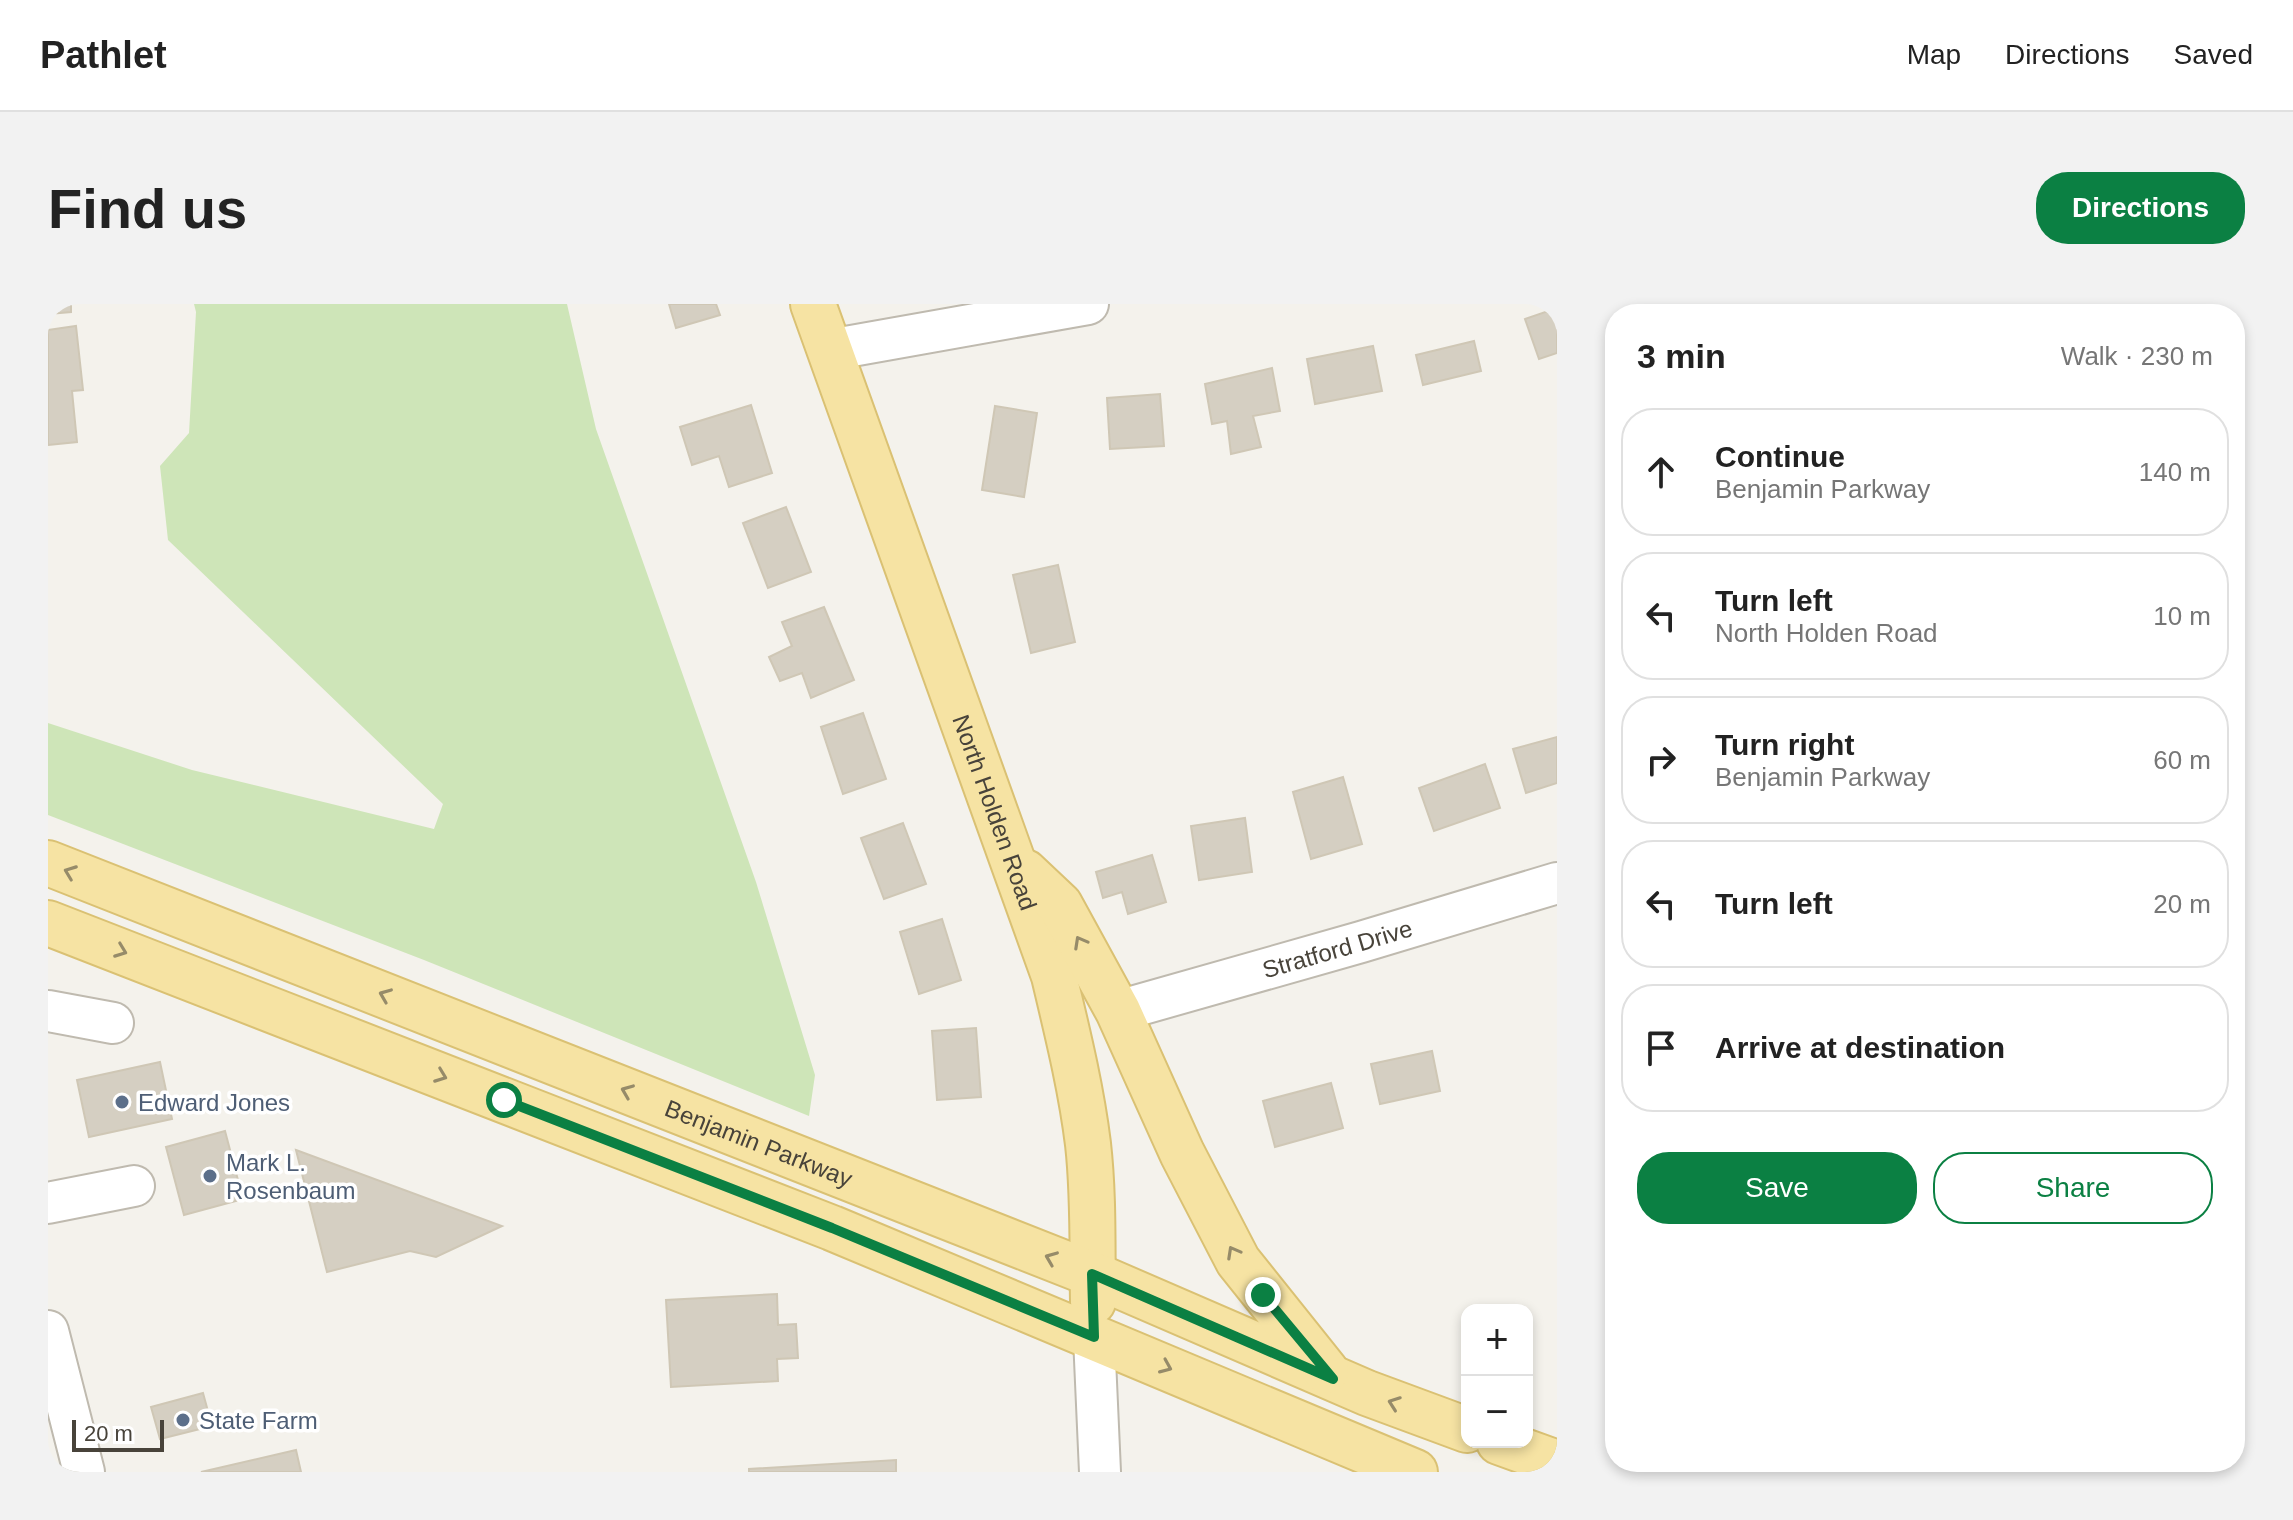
<!DOCTYPE html>
<html lang="en">
<head>
<meta charset="utf-8">
<style>
  body { margin:0; font-family:Helvetica,sans-serif; background:#f2f2f2; color:#222 }
  .controls { position:absolute; right:24px; bottom:24px; display:grid; overflow:hidden; border-radius:16px; box-shadow:0 4px 12px #0003 }
  .controls button { width:72px; height:72px; display:grid; place-items:center; padding:0; border:0; border-bottom:2px solid #e0e0e0; background:#fff; color:#222; font:40px sans-serif }
  .scale { position:absolute; left:24px; bottom:20px; width:92px; box-sizing:border-box; padding-left:8px; border:4px solid #48433a; border-top:0; font-size:22px; line-height:28px; white-space:nowrap; color:#48433a; -webkit-text-stroke:6px #fff; paint-order:stroke }
  .stop { position:absolute; width:24px; height:24px; margin:-18px; border:6px solid #0b8043; border-radius:50%; background:#fff }
  .stop.end { background:#0b8043; border-color:#fff; box-shadow:0 2px 8px #0008 }
  .list { margin:0; padding:0; list-style:none }
  h2 { display:flex; justify-content:space-between; align-items:center; height:104px; margin:0; padding:0 32px; font-size:34px }
  h2 small { font-size:26px; font-weight:400; color:#767676 }
  .list li { display:grid; grid-template-columns:52px 1fr auto; gap:24px; align-items:center; box-sizing:border-box; height:128px; margin:0 16px 16px; padding:0 16px; border:2px solid #e0e0e0; border-radius:32px }
  .list b { display:block; font-size:30px; white-space:nowrap }
  .list p { margin:0; font-size:26px; white-space:nowrap; color:#767676 }
  .list em { font-size:26px; font-style:normal; color:#767676 }
  .actions { display:flex; gap:16px; padding:24px 32px }
  .actions a { flex:1; padding:18px 0; border:2px solid #0b8043; border-radius:32px; text-align:center; font-size:28px; color:#0b8043 }
  .actions .main { background:#0b8043; color:#fff }
  .icon { flex:none; width:44px; height:44px; fill:none; stroke:currentColor; stroke-width:2; stroke-linecap:round; stroke-linejoin:round }
  .map { position:relative; flex:none; width:1509px; height:1168px; overflow:hidden; border-radius:32px }
  header { display:flex; align-items:center; gap:48px; box-sizing:border-box; height:112px; padding:0 40px; background:#fff; border-bottom:2px solid #e0e0e0 }
  header strong { font-size:38px }
  nav { display:flex; gap:44px; margin-inline-start:auto; font-size:28px }
  .intro { display:flex; align-items:center; justify-content:space-between; box-sizing:border-box; height:192px; padding:0 48px }
  h1 { margin:0; font-size:56px }
  .button { padding:20px 36px; border-radius:32px; background:#0b8043; color:#fff; font-size:28px; font-weight:700 }
  main { display:flex; gap:48px; padding:0 48px }
  aside { flex:1; background:#fff; border-radius:32px; box-shadow:0 4px 12px #0003 }
  .map>svg:first-child { display:block }
  .green { fill:#cee5b8 }
  .building { fill:#d5cfc2; stroke:#cfc7b5; stroke-width:2 }
  .lines { fill:none; stroke-linecap:round; stroke-linejoin:round }
  .minor-casing { stroke:#bfbaaf; stroke-width:44 }
  .major-casing { stroke:#dac173; stroke-width:48 }
  .minor { stroke:#fff; stroke-width:40 }
  .major { stroke:#f6e3a3; stroke-width:44 }
  .oneway { stroke:#968b69 }
  .route { stroke:#0b8043; stroke-width:10 }
  .service-dot { fill:#5c6f8a; stroke:#fff; stroke-width:3 }
  .labels { text-anchor:middle; dominant-baseline:central; stroke-width:7; stroke-linejoin:round; paint-order:stroke }
  .street-label { font-size:24px; fill:#48433a; stroke:#fff }
  .service-label { font-size:24px; fill:#4e5e75; stroke:#fff; text-anchor:start }
</style>
</head>
<body>
<header>
<strong>Pathlet</strong>
<nav><a>Map</a><a>Directions</a><a>Saved</a></nav>
</header>
<div class="intro"><h1>Find us</h1><a class="button">Directions</a></div>
<main>
<div class="map">
<svg width="1509" height="1168" viewBox="0 0 1509 1168">
  <rect width="100%" height="100%" fill="#f4f2ec"/>
  <!-- green -->
  <path class="green" d="M146 0H519L548 125 708 578 767 771 761 812 376 656 0 511V419L144 466 386 525 395 500 120 236 112 162 141 129 148 8Z"/>
  <!-- building -->
  <g class="building">
    <path d="M0 0H23V8L0 10Z"/>
    <path d="M621 0H668L672 11 628 24Z"/>
    <path d="M1509 4V49L1491 55 1477 15Z"/>
    <path d="M28 22 35 86 24 87 29 138 0 141V26Z"/>
    <path d="M1426 37 1433 67 1375 81 1368 51Z"/>
    <path d="M1325 42 1334 87 1267 100 1259 55Z"/>
    <path d="M1224 64 1232 107 1205 112 1213 143 1183 150 1179 117 1164 120 1157 80Z"/>
    <path d="M1112 90 1116 142 1062 145 1059 94Z"/>
    <path d="M703 101 724 169 681 183 671 152 644 161 632 123Z"/>
    <path d="M947 102 989 109 976 193 934 186Z"/>
    <path d="M738 203 763 268 720 284 695 219Z"/>
    <path d="M1010 261 1027 338 983 349 965 271Z"/>
    <path d="M776 303 806 376 763 394 754 369 732 377 721 353 744 342 734 318Z"/>
    <path d="M815 409 838 475 795 490 773 423Z"/>
    <path d="M1509 433V479L1478 489 1465 445Z"/>
    <path d="M1437 460 1452 504 1386 527 1371 484Z"/>
    <path d="M1295 473 1314 540 1263 555 1245 488Z"/>
    <path d="M1197 514 1204 568 1151 576 1143 522Z"/>
    <path d="M855 519 878 580 836 595 813 534Z"/>
    <path d="M1104 551 1118 598 1080 610 1074 588 1055 594 1048 568Z"/>
    <path d="M894 615 913 676 871 690 852 628Z"/>
    <path d="M928 724 933 793 889 796 884 727Z"/>
    <path d="M1384 747 1392 787 1332 800 1323 760Z"/>
    <path d="M112 758 124 815 41 833 29 776Z"/>
    <path d="M1283 779 1295 824 1227 843 1215 797Z"/>
    <path d="M177 827 195 895 136 911 118 843Z"/>
    <path d="M248 846 454 922 388 953 362 947 279 968Z"/>
    <path d="M729 990 730 1021 748 1020 750 1054 729 1055 730 1077 623 1083 618 996Z"/>
    <path d="M155 1089 164 1122 112 1135 103 1103Z"/>
    <path d="M248 1146 253 1168H153Z"/>
    <path d="M848 1156V1168H701V1165Z"/>
  </g>
  <g class="lines">
    <defs>
      <g id="minor">
        <path d="M781 46 1040 0"/>
        <path d="M0 707 65 719"/>
        <path id="s1" d="M1070 707 1313 638 1509 579"/>
        <path d="M0 899 86 882"/>
        <path d="M0 1027 36 1168"/>
        <path d="M1046 1033 1052 1168"/>
      </g>
      <g id="major">
        <path id="s2" d="M765 0 1006 672C1019 727 1033 783 1040 840 1046 893 1044 945 1045 998"/>
        <path id="s3" d="M0 559 1044 970 1319 1089 1419 1126"/>
        <path d="M977 568 1012 601 1070 707 1134 849 1190 957 1278 1067"/>
        <path d="M0 619 784 924 1367 1168"/>
        <path d="M1451 1138 1509 1159"/>
      </g>
    </defs>
    <!-- minor casing -->
    <use href="#minor" class="minor-casing"/>
    <!-- major casing -->
    <use href="#major" class="major-casing"/>
    <!-- minor -->
    <use href="#minor" class="minor"/>
    <!-- major -->
    <use href="#major" class="major"/>
  </g>
  <!-- one-way arrows -->
  <defs><path id="oneway-chevron" d="M-2-3.5L2.5 0L-2 3.5" fill="none" stroke-width="1.6" stroke-linecap="round" stroke-linejoin="round" transform="scale(2)"/></defs>
  <g class="oneway">
    <use href="#oneway-chevron" transform="translate(22 568) rotate(-159)"/>
    <use href="#oneway-chevron" transform="translate(1032 638) rotate(-119)"/>
    <use href="#oneway-chevron" transform="translate(73 647) rotate(21)"/>
    <use href="#oneway-chevron" transform="translate(337 691) rotate(-158)"/>
    <use href="#oneway-chevron" transform="translate(393 772) rotate(21)"/>
    <use href="#oneway-chevron" transform="translate(579 787) rotate(-158)"/>
    <use href="#oneway-chevron" transform="translate(1185 948) rotate(-119)"/>
    <use href="#oneway-chevron" transform="translate(1003 954) rotate(-158)"/>
    <use href="#oneway-chevron" transform="translate(1118 1063) rotate(23)"/>
    <use href="#oneway-chevron" transform="translate(1346 1099) rotate(-160)"/>
  </g>
  <g class="lines">
    <!-- route -->
    <path class="route" d="M456 796 784 924 1046 1033 1044 970 1285 1075 1215 991"/>
  </g>
  <!-- markers -->
  <g class="service-dot">
    <circle cx="74" cy="798" r="8"/>
    <circle cx="162" cy="872" r="8"/>
    <circle cx="135" cy="1116" r="8"/>
  </g>
  <g class="labels">
    <!-- street labels -->
    <g class="street-label">
      <text stroke="none"><textPath href="#s2" startOffset="540">North Holden Road</textPath></text>
      <text stroke="none"><textPath href="#s1" startOffset="228">Stratford Drive</textPath></text>
      <text stroke="none"><textPath href="#s3" startOffset="764">Benjamin Parkway</textPath></text>
    </g>
    <!-- service labels -->
    <g class="service-label">
      <text x="90" y="798">Edward Jones</text>
      <text x="178" y="858">Mark L.<tspan x="178" dy="28">Rosenbaum</tspan></text>
      <text x="151" y="1116">State Farm</text>
    </g>
  </g>
</svg>
<div class="controls">
<button>+</button>
<button>−</button>
</div>
<div class="scale">20 m</div>
<div class="stop" style="left:456px;top:796px"></div>
<div class="stop end" style="left:1215px;top:991px"></div>
</div>
<aside>
<h2>3 min<small>Walk · 230 m</small></h2>
<ul class="list">
<li><svg class="icon" aria-label="ahead" viewBox="0 0 24 24"><path d="M12 20V5M6 11l6-6 6 6"/></svg><div><b>Continue</b><p>Benjamin Parkway</p></div><em>140 m</em></li>
<li><svg class="icon" aria-label="left" viewBox="0 0 24 24"><path d="M17 20v-9H6M10 6l-5 5 5 5"/></svg><div><b>Turn left</b><p>North Holden Road</p></div><em>10 m</em></li>
<li><svg class="icon" aria-label="right" viewBox="0 0 24 24"><path d="M7 20v-9h11M14 6l5 5-5 5"/></svg><div><b>Turn right</b><p>Benjamin Parkway</p></div><em>60 m</em></li>
<li><svg class="icon" aria-label="left" viewBox="0 0 24 24"><path d="M17 20v-9H6M10 6l-5 5 5 5"/></svg><div><b>Turn left</b></div><em>20 m</em></li>
<li><svg class="icon" aria-label="arrive" viewBox="0 0 24 24"><path d="M6 21V4h12l-3 4 3 4H6"/></svg><div><b>Arrive at destination</b></div></li>
</ul>
<div class="actions"><a class="main">Save</a><a>Share</a></div>
</aside>
</main>
</body>
</html>
